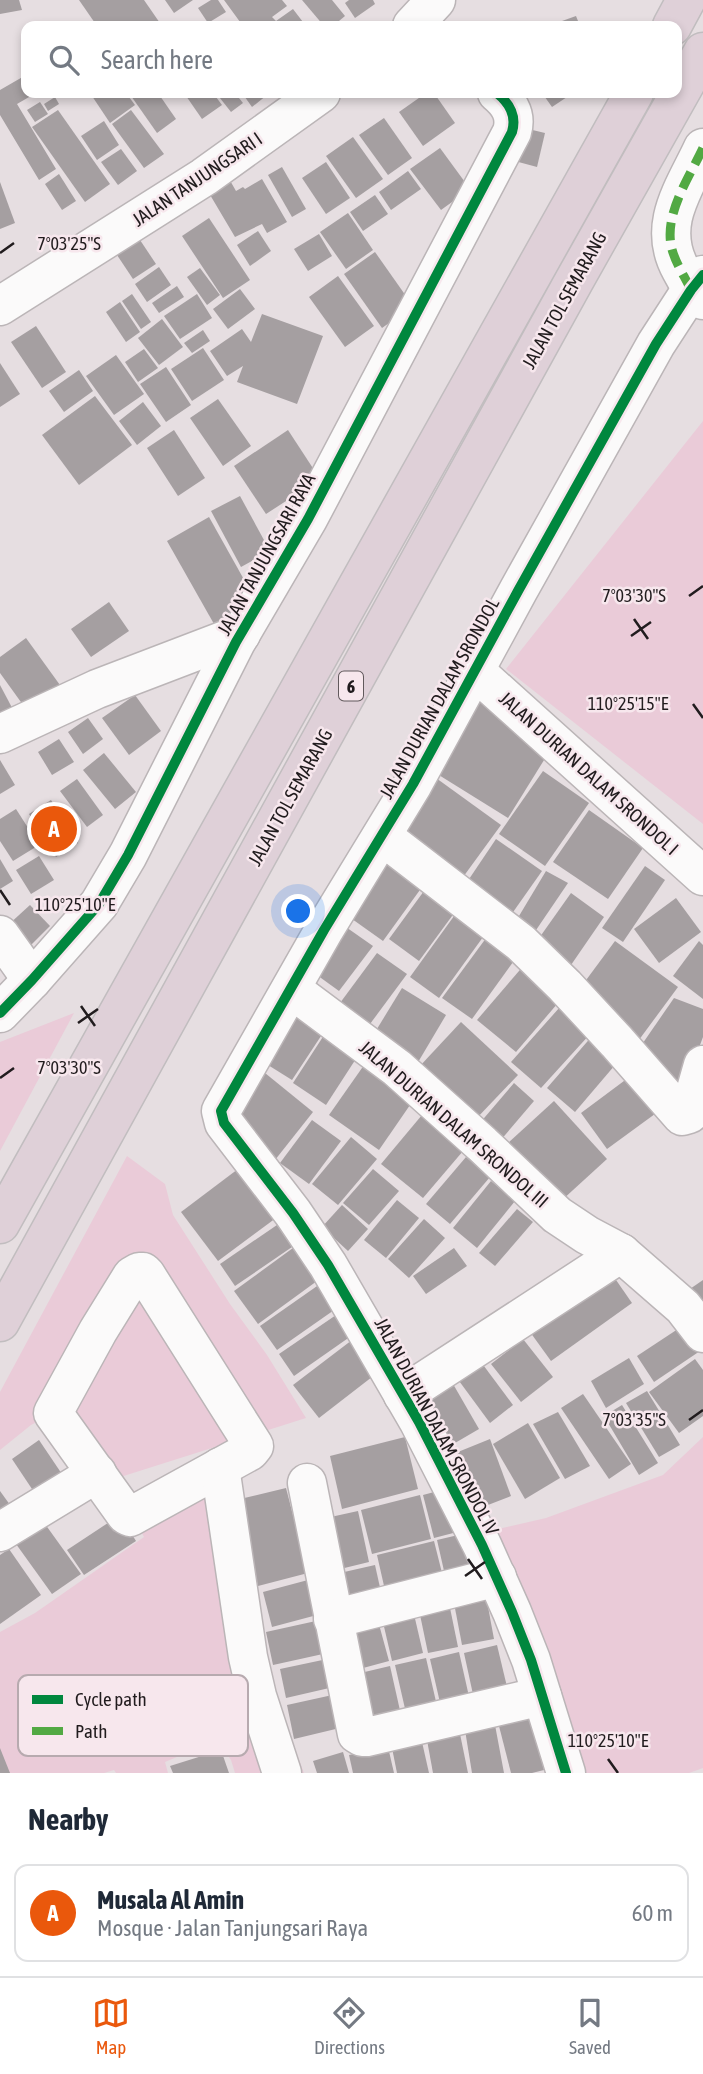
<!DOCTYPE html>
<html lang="en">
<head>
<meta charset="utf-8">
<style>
  body { margin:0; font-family:"Asap Condensed",sans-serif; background:#f2f2f3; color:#1f2937 }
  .you { position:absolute; left:299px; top:912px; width:24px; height:24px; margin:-18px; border:5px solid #fff; border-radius:50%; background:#1a73e8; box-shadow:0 0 0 10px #1a73e833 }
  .badge { display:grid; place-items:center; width:46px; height:46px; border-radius:50%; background:#ea580c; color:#fff; font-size:23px; font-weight:700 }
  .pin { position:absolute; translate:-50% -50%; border:4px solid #fff; box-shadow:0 2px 7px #0006 }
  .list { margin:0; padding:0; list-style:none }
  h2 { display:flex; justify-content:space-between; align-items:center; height:91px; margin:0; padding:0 28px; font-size:30px }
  h2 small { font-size:23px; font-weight:400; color:#747a83 }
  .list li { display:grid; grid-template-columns:46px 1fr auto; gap:21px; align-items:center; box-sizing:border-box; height:98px; margin:0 14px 14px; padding:0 14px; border:2px solid #e0e1e3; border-radius:14px }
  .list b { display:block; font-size:26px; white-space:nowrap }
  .list p { margin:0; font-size:23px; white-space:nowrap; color:#747a83 }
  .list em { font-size:23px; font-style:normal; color:#747a83 }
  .icon { flex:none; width:38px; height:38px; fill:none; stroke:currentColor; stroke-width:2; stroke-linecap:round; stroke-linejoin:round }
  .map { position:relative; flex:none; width:703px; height:1773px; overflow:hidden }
  .search { position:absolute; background:#fff; box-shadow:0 4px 10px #0003; left:21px; right:21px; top:21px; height:77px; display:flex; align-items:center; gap:18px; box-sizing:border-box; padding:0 24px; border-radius:14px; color:#747a83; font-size:26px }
  .sheet { height:203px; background:#fff }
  nav { display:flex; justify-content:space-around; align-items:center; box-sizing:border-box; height:98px; border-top:2px solid #e0e1e3; background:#fff; font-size:19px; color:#747a83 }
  nav a { display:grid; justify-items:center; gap:4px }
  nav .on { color:#ea580c }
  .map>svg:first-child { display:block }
  .green { fill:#eacbd8 }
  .building { fill:#a59fa1 }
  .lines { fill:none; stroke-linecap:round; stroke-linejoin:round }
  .minor-casing { stroke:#bbb5b7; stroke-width:41 }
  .highway-casing { stroke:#c1bdbf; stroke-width:41 }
  .minor { stroke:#fbfafa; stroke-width:38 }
  .highway { stroke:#dfd0d8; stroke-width:38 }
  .quiet { stroke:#52a943; stroke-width:9; stroke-dasharray:18 9; stroke-linecap:butt }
  .cycleway-casing { stroke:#f7e7ed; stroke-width:15 }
  .cycleway { stroke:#00873e; stroke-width:10 }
  .ticks { fill:none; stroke:#211c1e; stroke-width:2.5 }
  .labels { text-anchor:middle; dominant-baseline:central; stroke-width:5; stroke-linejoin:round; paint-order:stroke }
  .shield { fill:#f7e7ed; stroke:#61595c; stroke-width:2 }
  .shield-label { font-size:18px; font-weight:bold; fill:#211c1e }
  .street-label { font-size:19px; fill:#211c1e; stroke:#f7e7ed }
  .key { fill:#f7e7ed; stroke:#b7aaaf; stroke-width:2 }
  .key-label { font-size:19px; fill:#211c1e }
  .ticks-label { font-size:18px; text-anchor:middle; fill:#211c1e; stroke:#f7e7ed; stroke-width:5; stroke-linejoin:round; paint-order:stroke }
</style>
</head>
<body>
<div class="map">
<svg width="703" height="1773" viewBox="0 0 703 1773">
  <rect width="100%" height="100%" fill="#e6dee1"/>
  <!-- green -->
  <g class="green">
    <path d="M703 421V824L506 669Z"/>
    <path d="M74 1013 0 1151V1042Z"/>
    <path d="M127 1156 165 1184 173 1215 230 1304 267 1355 306 1418 111 1480 58 1411 31 1425 0 1450V1392Z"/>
    <path d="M703 1437V1768L689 1773H579L494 1530 546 1518 663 1475Z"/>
    <path d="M215 1476 280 1711 304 1773H235L231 1760 219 1743 191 1751 165 1762 168 1773H116L114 1770 104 1773H0V1632L35 1613 144 1537 135 1520Z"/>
  </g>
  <!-- building -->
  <g class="building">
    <path d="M0 0H19L22 10 0 14Z"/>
    <path d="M79 0H144L162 26H97Z"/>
    <path d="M165 0H193L174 13Z"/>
    <path d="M211 0H218L226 12 208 23 198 8Z"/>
    <path d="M224 0H282L287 6 272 17 276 21 293 9 306 26H243Z"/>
    <path d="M302 0H332L345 16 333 26H324Z"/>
    <path d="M349 0H373L375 4 355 18 345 3Z"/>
    <path d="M576 16 580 26H548Z"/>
    <path d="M26 75V93H36L17 104 56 169 39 180 0 115V90Z"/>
    <path d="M90 93H126L135 105 110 123Z"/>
    <path d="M129 93H158L176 119 157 133Z"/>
    <path d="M184 93H213L222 105 202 119Z"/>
    <path d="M216 93H235L243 103 231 112Z"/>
    <path d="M242 93H266L267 95 252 107Z"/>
    <path d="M426 93H434L455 123 423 146 399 112Z"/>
    <path d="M542 93H573L552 107Z"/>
    <path d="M55 97 59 104 48 111 44 104Z"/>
    <path d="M40 102 48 114 35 122 27 110Z"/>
    <path d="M58 110 110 184 85 202 32 127Z"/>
    <path d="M131 110 164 154 144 168 112 124Z"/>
    <path d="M384 118 412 158 388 175 359 135Z"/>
    <path d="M104 121 119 145 97 160 81 136Z"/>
    <path d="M520 127 545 133 537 167 511 160Z"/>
    <path d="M353 137 383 179 356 198 326 156Z"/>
    <path d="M440 148 470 189 441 210 410 169Z"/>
    <path d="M121 149 137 171 118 185 101 162Z"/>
    <path d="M326 162 350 198 326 214 302 178Z"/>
    <path d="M282 167 306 209 292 217 268 175Z"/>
    <path d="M224 170 236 191 243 187 245 189 262 179 287 222 267 233 262 224 235 237 203 183Z"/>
    <path d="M408 171 421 189 391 210 379 192Z"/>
    <path d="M59 174 76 201 62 210 45 184Z"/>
    <path d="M0 182 15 223 0 229Z"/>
    <path d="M375 195 388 214 363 231 350 212Z"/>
    <path d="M348 213 373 250 346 269 320 232Z"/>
    <path d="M209 218 250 280 223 298 182 236Z"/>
    <path d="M258 231 271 251 250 266 237 245Z"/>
    <path d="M319 234 332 256 308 271 294 249Z"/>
    <path d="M138 237 156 264 133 279 115 252Z"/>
    <path d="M375 252 413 306 382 328 344 274Z"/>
    <path d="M159 267 171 285 147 302 135 284Z"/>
    <path d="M200 268 220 295 207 305 187 277Z"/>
    <path d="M338 276 374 326 345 347 309 297Z"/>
    <path d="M177 286 184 297 159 313 152 303Z"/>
    <path d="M240 289 255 309 228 329 213 309Z"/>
    <path d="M132 294 151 322 141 329 122 301Z"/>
    <path d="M197 294 212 318 180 339 164 316Z"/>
    <path d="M120 302 140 332 126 342 106 312Z"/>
    <path d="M262 314 323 336 297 404 237 382 243 366 227 376 210 351 242 329 251 342Z"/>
    <path d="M162 319 183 347 159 365 138 338Z"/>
    <path d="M36 326 66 372 42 388 11 342Z"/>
    <path d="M203 330 210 341 192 353 184 343Z"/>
    <path d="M203 348 224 380 192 401 171 369Z"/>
    <path d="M144 349 158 368 138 382 125 362Z"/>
    <path d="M116 355 144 394 114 415 86 376Z"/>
    <path d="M0 363 20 394 0 407Z"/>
    <path d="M166 367 191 405 166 422 140 384Z"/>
    <path d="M79 370 93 391 64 412 49 391Z"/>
    <path d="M95 396 132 445 79 485 42 435Z"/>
    <path d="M218 399 251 446 223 466 190 418Z"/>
    <path d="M143 402 161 426 137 445 119 421Z"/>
    <path d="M174 430 205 478 178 496 147 448Z"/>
    <path d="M288 430 320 479 266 514 234 466Z"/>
    <path d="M240 496 270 551 241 567 211 511Z"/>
    <path d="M209 517 256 601 214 624 167 541Z"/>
    <path d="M109 602 129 631 91 657 71 629Z"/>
    <path d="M26 638 65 692 31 716 0 673V657Z"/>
    <path d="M0 685 18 719 0 729Z"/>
    <path d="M135 695 161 731 129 755 102 718Z"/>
    <path d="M481 699 554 744 508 818 434 772Z"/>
    <path d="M88 718 103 739 83 754 68 732Z"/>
    <path d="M59 739 74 762 52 775 38 752Z"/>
    <path d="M104 753 136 792 115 809 83 770Z"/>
    <path d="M0 760 15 785 0 794Z"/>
    <path d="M543 771 589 803 545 866 499 834Z"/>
    <path d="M436 778 501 825 458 884 393 838Z"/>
    <path d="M77 779 103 815 87 827 60 791Z"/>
    <path d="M51 800 78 843 56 857 29 814Z"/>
    <path d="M16 809 39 845 13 861 0 841V819Z"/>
    <path d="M589 810 643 848 608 899 553 862Z"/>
    <path d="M496 839 542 871 506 922 461 891Z"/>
    <path d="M385 844 430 876 383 941 338 909Z"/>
    <path d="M39 856 54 880 31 894 16 870Z"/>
    <path d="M0 859 13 881 0 889Z"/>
    <path d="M645 866 665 880 623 942 602 928Z"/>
    <path d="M546 871 568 883 532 936 513 926Z"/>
    <path d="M432 880 463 901 419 961 389 939Z"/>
    <path d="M571 893 604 917 571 965 537 941Z"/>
    <path d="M676 898 701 932 659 963 634 929Z"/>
    <path d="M30 905 50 926 28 948 7 926Z"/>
    <path d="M462 905 491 926 439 998 410 977Z"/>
    <path d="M343 925 373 946 339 991 310 970Z"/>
    <path d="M492 930 521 951 472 1019 442 998Z"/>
    <path d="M615 941 678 987 633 1048 578 991Z"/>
    <path d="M699 941 703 945V999L673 976Z"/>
    <path d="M377 953 407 974 370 1024 340 1003Z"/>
    <path d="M525 964 564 996 516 1052 477 1020Z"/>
    <path d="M402 988 446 1015 414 1069 369 1042Z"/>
    <path d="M674 998 703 1009V1037L683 1090 636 1053Z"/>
    <path d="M560 1007 591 1033 541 1088 511 1062Z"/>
    <path d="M292 1013 323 1033 292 1080 260 1060Z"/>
    <path d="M461 1022 518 1075 475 1120 419 1067Z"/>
    <path d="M328 1029 361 1051 326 1105 293 1083Z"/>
    <path d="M593 1035 621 1058 575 1112 547 1088Z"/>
    <path d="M369 1058 419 1092 379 1150 329 1115Z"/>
    <path d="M265 1073 313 1112 275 1160 226 1121Z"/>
    <path d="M632 1075 659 1111 607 1149 581 1113Z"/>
    <path d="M514 1083 534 1101 500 1141 479 1124Z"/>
    <path d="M554 1101 607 1159 561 1201 508 1143Z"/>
    <path d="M427 1109 469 1144 423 1198 381 1164Z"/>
    <path d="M312 1120 341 1141 309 1184 280 1163Z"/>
    <path d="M351 1137 377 1159 338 1205 312 1184Z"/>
    <path d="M466 1157 490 1177 450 1224 426 1204Z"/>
    <path d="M242 1166 280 1215 218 1261 181 1212Z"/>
    <path d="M373 1169 399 1191 369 1225 343 1203Z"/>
    <path d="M491 1181 515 1201 477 1248 453 1228Z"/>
    <path d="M397 1200 419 1218 386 1258 364 1240Z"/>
    <path d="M342 1205 368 1229 348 1251 322 1227Z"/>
    <path d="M517 1209 533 1222 495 1266 479 1253Z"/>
    <path d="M424 1219 445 1238 409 1278 388 1259Z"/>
    <path d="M277 1225 292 1247 235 1286 220 1264Z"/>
    <path d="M293 1248 317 1281 258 1324 234 1291Z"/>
    <path d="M454 1248 467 1266 426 1294 413 1276Z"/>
    <path d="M607 1267 632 1303 551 1361 525 1325Z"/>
    <path d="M703 1280V1314L687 1291Z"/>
    <path d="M320 1284 337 1308 277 1350 260 1326Z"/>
    <path d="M339 1313 354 1334 294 1376 279 1354Z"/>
    <path d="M687 1323 703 1349 654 1382 637 1356Z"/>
    <path d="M356 1337 381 1370 319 1418 293 1385Z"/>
    <path d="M523 1339 553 1377 521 1402 491 1364Z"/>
    <path d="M475 1354 513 1405 490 1423 451 1370Z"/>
    <path d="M629 1358 644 1384 606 1408 591 1381Z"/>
    <path d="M695 1359 703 1370V1416L679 1433 649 1392Z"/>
    <path d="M449 1377 479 1429 443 1450 415 1397Z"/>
    <path d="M647 1391 680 1445 659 1457 626 1403Z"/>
    <path d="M583 1394 631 1464 609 1479 561 1408Z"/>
    <path d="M622 1405 658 1463 639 1475 604 1416Z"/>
    <path d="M558 1412 590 1466 565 1479 533 1424Z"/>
    <path d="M528 1423 560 1478 525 1499 493 1444Z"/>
    <path d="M405 1437 418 1489 342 1509 330 1456Z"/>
    <path d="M490 1439 511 1496 475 1510 453 1454Z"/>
    <path d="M39 1440 70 1486 42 1504 12 1459Z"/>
    <path d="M286 1488 308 1573 258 1586 236 1500Z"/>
    <path d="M449 1488 461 1531 434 1538 423 1495Z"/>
    <path d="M0 1491 13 1509 0 1519Z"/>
    <path d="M420 1495 431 1539 372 1554 361 1510Z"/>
    <path d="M358 1511 369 1562 328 1572 317 1520Z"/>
    <path d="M120 1515 136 1541 84 1575 67 1550Z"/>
    <path d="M45 1524 81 1574 52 1594 16 1544Z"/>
    <path d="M471 1532 481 1576 447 1584 437 1540Z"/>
    <path d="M434 1541 445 1585 387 1599 377 1555Z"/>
    <path d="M9 1549 41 1595 0 1624V1555Z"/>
    <path d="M375 1565 383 1601 339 1611 331 1575Z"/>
    <path d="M308 1580 317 1615 272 1627 263 1592Z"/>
    <path d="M486 1596 494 1639 462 1645 454 1603Z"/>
    <path d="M449 1603 458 1647 428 1653 419 1610Z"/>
    <path d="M413 1610 423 1653 392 1661 382 1618Z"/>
    <path d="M377 1617 389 1661 352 1671 339 1627Z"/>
    <path d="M325 1619 332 1652 273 1665 266 1632Z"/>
    <path d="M497 1645 508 1691 474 1699 464 1653Z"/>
    <path d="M459 1652 470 1701 441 1707 430 1659Z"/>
    <path d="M332 1658 338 1686 286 1698 280 1669Z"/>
    <path d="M426 1658 437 1706 406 1713 395 1665Z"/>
    <path d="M390 1666 401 1715 363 1724 352 1675Z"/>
    <path d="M337 1694 344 1727 294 1739 287 1705Z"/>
    <path d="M530 1718 544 1770 532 1773H511L499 1726Z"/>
    <path d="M495 1725 504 1773H472L465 1730Z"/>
    <path d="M460 1734 468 1773H433L427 1740Z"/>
    <path d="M422 1742 429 1773H397L392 1748Z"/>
    <path d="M388 1747 394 1773H353L349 1755Z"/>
    <path d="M0 1748 10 1773H0Z"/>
    <path d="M221 1750 229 1773H173L170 1766Z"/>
    <path d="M343 1752 349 1773H317L313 1761Z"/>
  </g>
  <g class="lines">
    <defs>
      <g id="minor">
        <path d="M412 26 436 0"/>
        <path d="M703 148C684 189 656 225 681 270 687 282 693 291 703 300"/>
        <path d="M0 306 204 177 321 93"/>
        <path d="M475 671 703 876"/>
        <path d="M0 734 97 689 241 634"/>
        <path d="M382 836 521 943 565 986 617 1042 682 1116 689 1114 703 1065"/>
        <path d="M0 935 32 980"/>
        <path d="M291 989 397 1068 482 1144 557 1215 587 1235 621 1253 683 1307 703 1333"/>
        <path d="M0 1013 32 980 99 904 128 855 236 642 308 519 512 132C517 115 509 103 497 93"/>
        <path d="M139 1272H143L146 1275 254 1446 250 1451 130 1517 126 1515 53 1413 98 1331 132 1276Z"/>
        <path d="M403 1395 621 1253"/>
        <path d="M220 1467 248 1657 257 1696 282 1773"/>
        <path d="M307 1483 357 1734 362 1737H367L542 1696"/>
        <path d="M0 1532 97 1473"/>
        <path d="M333 1619 497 1577"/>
        <path d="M566 1773 531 1660 512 1612 482 1545 419 1422 328 1265 293 1213 224 1123 221 1111 324 930 413 784 518 591 656 344 691 290 703 275"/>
      </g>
      <g id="highway">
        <path d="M672 26 686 0"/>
        <path d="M0 1224 634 93"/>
        <path d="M0 1322 574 281 703 52"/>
      </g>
    </defs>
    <!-- minor casing -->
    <use href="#minor" class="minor-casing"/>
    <!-- highway casing -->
    <use href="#highway" class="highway-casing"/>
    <!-- minor -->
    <use href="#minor" class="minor"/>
    <!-- highway -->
    <use href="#highway" class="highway"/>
    <!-- quiet -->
    <path class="quiet" d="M691 290C684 275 674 261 671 245 665 212 690 176 703 148"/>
    <defs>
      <g id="cycleway">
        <path d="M0 1013 32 980 99 904 128 855 236 642 308 519 512 132C517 115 509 103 497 93"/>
        <path d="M566 1773 531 1660 512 1612 482 1545 419 1422 328 1265 293 1213 224 1123 221 1111 324 930 413 784 518 591 656 344 691 290 703 275"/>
      </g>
    </defs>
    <!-- cycleway casing -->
    <use href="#cycleway" class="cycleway-casing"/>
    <!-- cycleway -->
    <use href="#cycleway" class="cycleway"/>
  </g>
  <!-- ticks -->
  <path class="ticks" d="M0 253 14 243M689 596 703 586M634 619 648 639M631 636 651 622M693 704 703 718M0 890 10 905M81 1006 95 1026M78 1023 98 1009M0 1078 14 1068M689 1420 703 1410M468 1559 482 1579M465 1576 485 1562M608 1759 618 1773"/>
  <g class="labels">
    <!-- shield labels -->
    <rect class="shield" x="339" y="671.5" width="24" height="29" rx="5"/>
    <g class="shield-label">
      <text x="351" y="686">6</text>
    </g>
    <!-- street labels -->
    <g class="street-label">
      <text transform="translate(197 179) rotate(-34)">JALAN TANJUNGSARI I</text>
      <text transform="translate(564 300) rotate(-61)">JALAN TOL SEMARANG</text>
      <text transform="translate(266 554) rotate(-61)">JALAN TANJUNGSARI RAYA</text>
      <text transform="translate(439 698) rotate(-61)">JALAN DURIAN DALAM SRONDOL</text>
      <text transform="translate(589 773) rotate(42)">JALAN DURIAN DALAM SRONDOL I</text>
      <text transform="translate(290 797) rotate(-61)">JALAN TOL SEMARANG</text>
      <text transform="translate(454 1124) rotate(41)">JALAN DURIAN DALAM SRONDOL III</text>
      <text transform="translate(437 1426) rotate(62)">JALAN DURIAN DALAM SRONDOL IV</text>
    </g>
  </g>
  <!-- legend -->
  <rect x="18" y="1675" width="230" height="81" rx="10" class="key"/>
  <rect x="32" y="1695" width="31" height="9" fill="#00873e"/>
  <rect x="32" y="1727" width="31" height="8" fill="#52a943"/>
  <g class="key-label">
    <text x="75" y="1706">Cycle path</text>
    <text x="75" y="1738">Path</text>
  </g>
  <g class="ticks-label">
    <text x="69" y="250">7°03'25"S</text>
    <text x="634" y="602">7°03'30"S</text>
    <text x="628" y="710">110°25'15"E</text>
    <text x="75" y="911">110°25'10"E</text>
    <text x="69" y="1074">7°03'30"S</text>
    <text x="634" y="1426">7°03'35"S</text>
    <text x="608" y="1747">110°25'10"E</text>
  </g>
</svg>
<div class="you"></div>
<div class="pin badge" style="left:54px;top:829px">A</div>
<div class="search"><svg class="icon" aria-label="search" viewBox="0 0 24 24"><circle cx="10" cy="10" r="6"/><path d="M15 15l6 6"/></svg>Search here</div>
</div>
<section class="sheet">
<h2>Nearby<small></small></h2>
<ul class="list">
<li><span class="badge">A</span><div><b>Musala Al Amin</b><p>Mosque · Jalan Tanjungsari Raya</p></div><em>60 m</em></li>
</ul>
</section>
<nav>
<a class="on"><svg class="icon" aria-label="map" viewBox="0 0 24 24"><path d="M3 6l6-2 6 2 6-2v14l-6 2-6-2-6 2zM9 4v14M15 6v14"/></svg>Map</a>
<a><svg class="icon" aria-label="directions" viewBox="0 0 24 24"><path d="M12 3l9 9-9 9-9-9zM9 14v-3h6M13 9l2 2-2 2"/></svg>Directions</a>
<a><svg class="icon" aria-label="saved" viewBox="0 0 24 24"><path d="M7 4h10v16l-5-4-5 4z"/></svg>Saved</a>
</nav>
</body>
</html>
